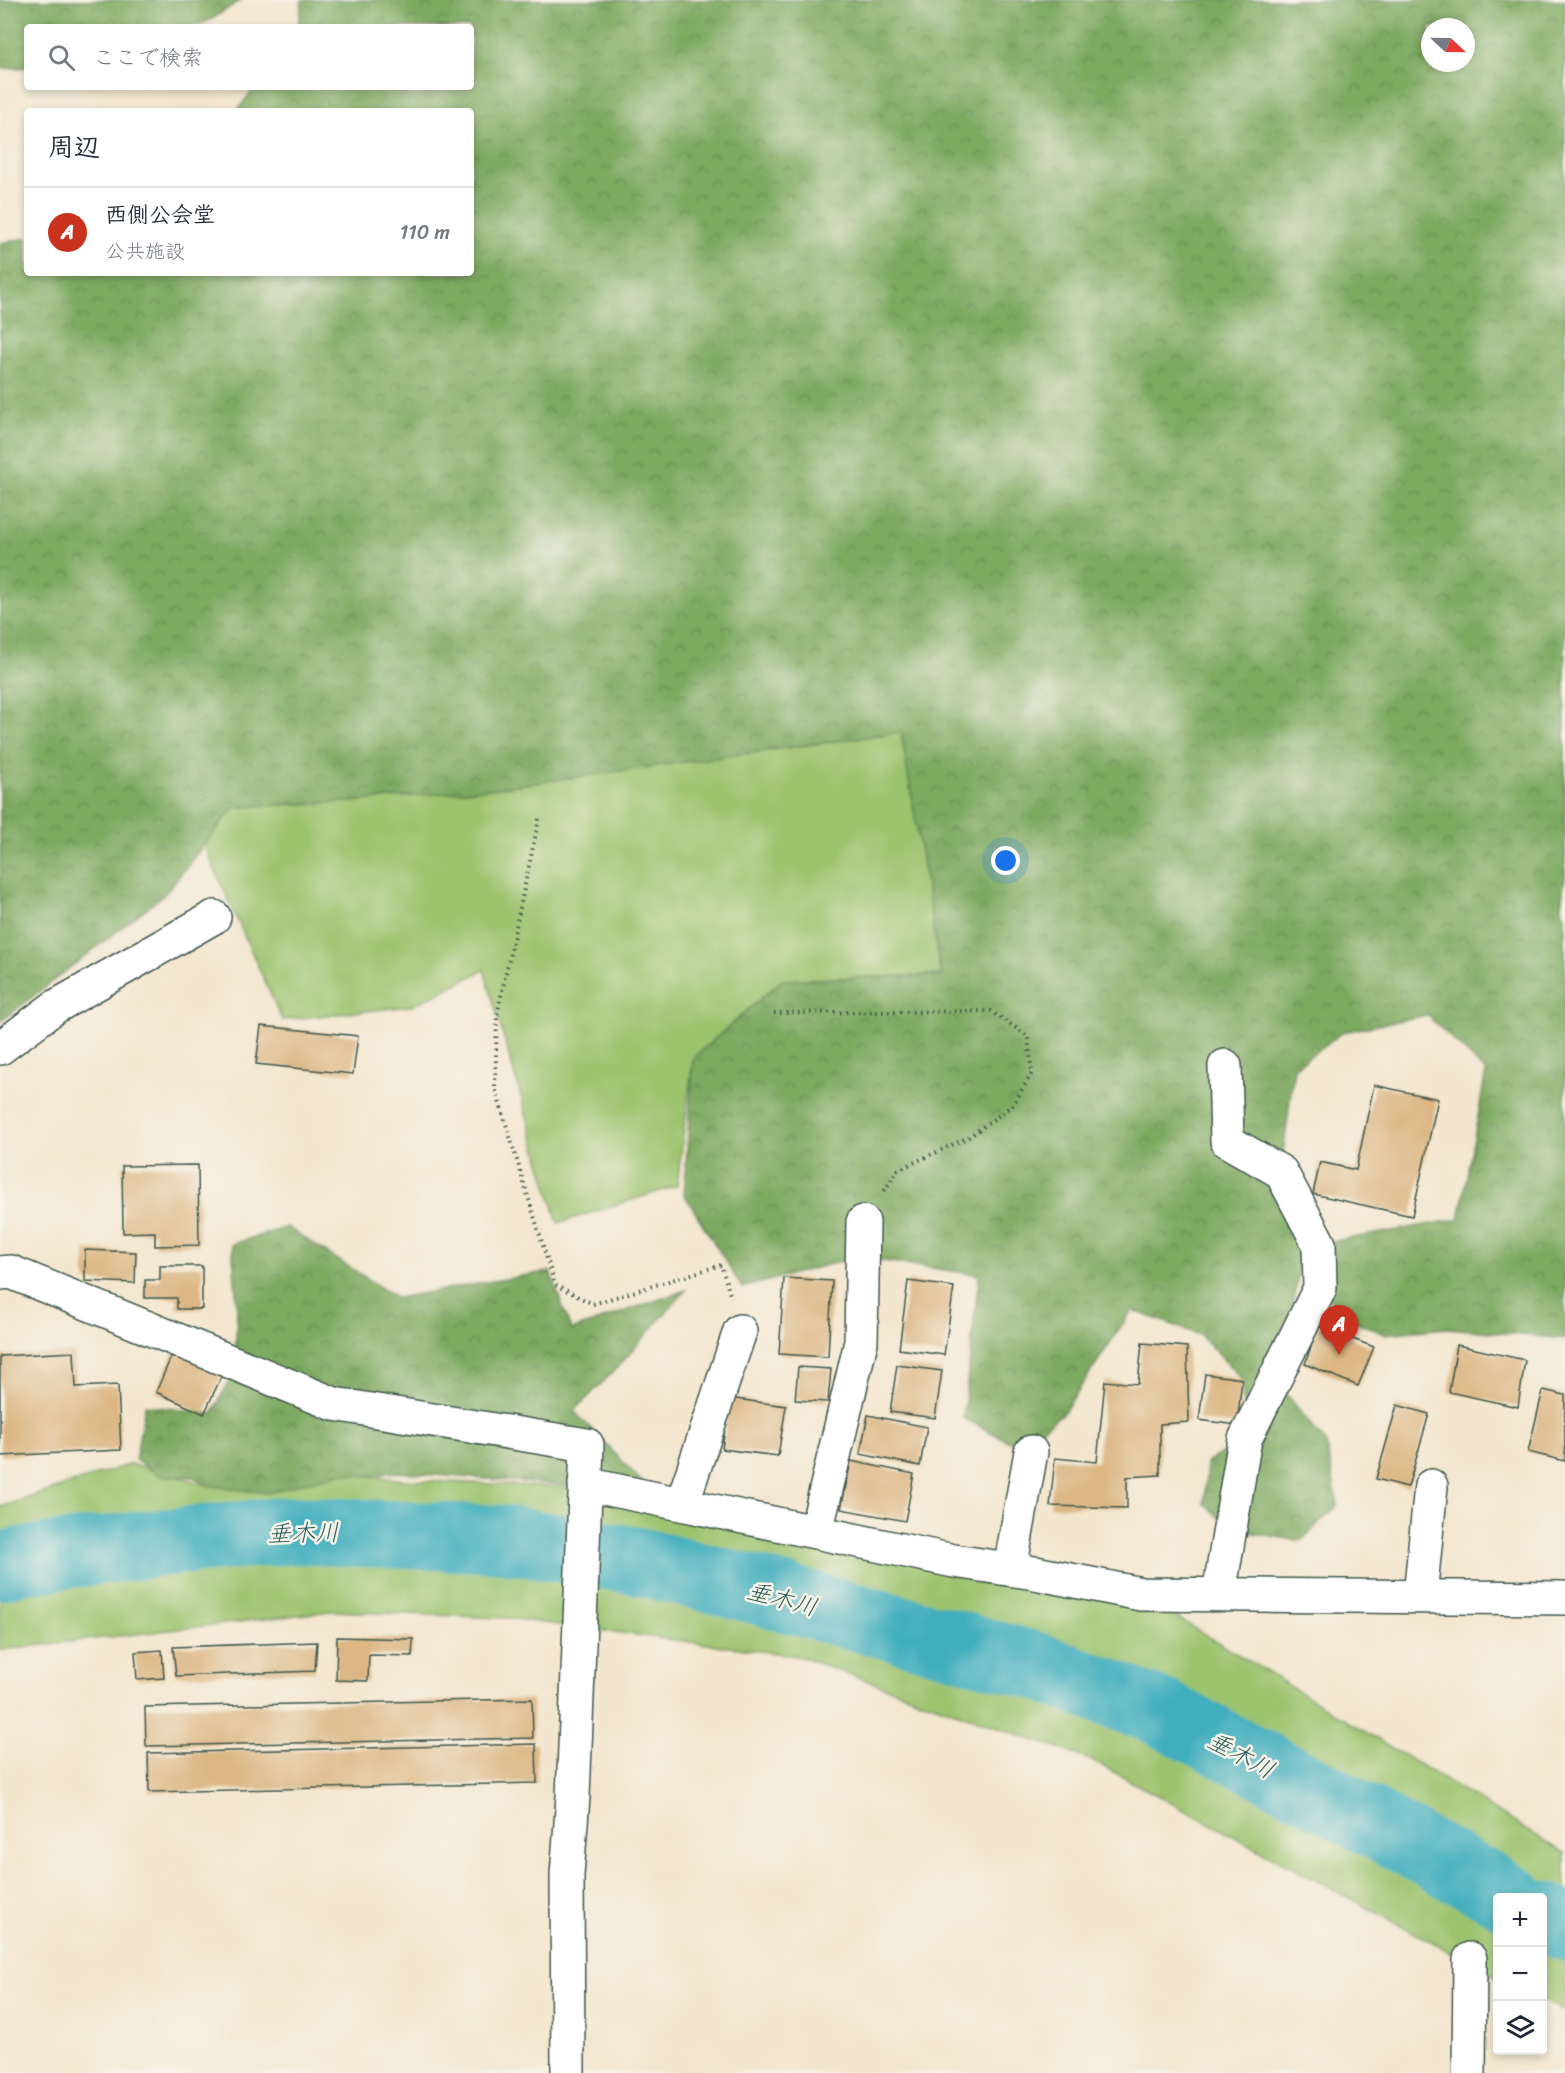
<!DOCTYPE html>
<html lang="ja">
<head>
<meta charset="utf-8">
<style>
  body { margin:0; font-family:Sriracha,"Klee One",sans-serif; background:#f2f2f3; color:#1f2937 }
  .controls { position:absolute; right:18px; bottom:18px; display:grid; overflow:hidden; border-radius:6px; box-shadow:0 3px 9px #0003 }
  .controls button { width:54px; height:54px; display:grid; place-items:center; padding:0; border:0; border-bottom:2px solid #e0e1e3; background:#fff; color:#1f2937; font:30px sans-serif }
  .compass { position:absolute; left:1421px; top:18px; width:54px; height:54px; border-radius:50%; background:#fff; box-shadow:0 3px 9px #0003; rotate:112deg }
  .you { position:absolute; left:1006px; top:861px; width:21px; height:21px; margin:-15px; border:4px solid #fff; border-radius:50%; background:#1a73e8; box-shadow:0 0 0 9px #1a73e833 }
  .badge { display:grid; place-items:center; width:39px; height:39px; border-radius:50%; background:#c8321e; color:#fff; font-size:20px; font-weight:700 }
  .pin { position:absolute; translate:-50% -50px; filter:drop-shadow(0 2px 3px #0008) }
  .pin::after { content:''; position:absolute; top:32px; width:21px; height:18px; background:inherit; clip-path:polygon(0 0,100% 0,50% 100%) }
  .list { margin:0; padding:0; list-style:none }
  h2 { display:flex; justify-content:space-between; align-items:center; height:78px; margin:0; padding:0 24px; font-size:26px }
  h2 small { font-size:20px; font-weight:400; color:#747a83 }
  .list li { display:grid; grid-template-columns:39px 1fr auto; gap:18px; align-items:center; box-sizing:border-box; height:90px; padding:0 24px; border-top:2px solid #e0e1e3 }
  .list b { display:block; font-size:22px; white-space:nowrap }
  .list p { margin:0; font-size:20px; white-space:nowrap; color:#747a83 }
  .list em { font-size:20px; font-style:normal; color:#747a83 }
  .icon { flex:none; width:33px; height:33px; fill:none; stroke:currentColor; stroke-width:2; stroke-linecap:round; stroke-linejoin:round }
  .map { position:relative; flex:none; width:1565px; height:2073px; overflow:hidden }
  .search { position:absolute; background:#fff; box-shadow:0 3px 9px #0003; left:24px; top:24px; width:450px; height:66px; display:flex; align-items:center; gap:15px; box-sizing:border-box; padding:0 21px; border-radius:6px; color:#747a83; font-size:22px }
  .panel { position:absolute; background:#fff; box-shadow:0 3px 9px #0003; left:24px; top:108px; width:450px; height:168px; border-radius:6px }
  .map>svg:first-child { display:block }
  .grass { fill:#9cc36e; stroke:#5e8051; stroke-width:1.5 }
  .forest { fill:url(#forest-crowns); stroke:#4e734a; stroke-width:1.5; fill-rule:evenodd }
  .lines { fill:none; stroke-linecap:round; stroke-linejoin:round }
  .river { stroke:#40aebd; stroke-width:68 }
  .building { fill:#dcb785 }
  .minor-casing { stroke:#3f564b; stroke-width:36 }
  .path { stroke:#3f564b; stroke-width:4; stroke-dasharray:1.5 4.5; stroke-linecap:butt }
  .minor { stroke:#fff; stroke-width:33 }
  .labels { text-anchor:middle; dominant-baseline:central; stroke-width:5; stroke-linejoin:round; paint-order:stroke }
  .water-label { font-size:24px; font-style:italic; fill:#295f5d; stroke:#f7f3e8 }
</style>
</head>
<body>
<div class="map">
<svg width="1565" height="2073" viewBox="0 0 1565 2073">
  <defs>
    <pattern id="forest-crowns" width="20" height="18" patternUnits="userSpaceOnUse" patternTransform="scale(1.5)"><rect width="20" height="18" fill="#7da961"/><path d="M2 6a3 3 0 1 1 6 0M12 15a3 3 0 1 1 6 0" fill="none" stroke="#668b51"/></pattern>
  </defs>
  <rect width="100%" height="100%" fill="#f7f3e8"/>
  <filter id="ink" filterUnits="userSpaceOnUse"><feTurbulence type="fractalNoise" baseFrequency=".0167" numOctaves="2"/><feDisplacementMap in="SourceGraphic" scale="12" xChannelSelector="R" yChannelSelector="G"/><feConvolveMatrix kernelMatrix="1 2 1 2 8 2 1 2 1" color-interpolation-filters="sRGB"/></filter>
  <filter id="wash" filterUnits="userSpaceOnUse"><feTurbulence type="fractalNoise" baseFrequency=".008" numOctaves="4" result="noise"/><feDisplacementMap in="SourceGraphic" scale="24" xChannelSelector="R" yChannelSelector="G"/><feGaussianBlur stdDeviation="1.35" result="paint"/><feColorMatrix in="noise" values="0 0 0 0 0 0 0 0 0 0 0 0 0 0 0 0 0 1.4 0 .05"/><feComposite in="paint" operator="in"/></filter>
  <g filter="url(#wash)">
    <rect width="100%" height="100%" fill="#f3e6ce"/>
    <!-- grass -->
    <g class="grass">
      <path d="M901 731 941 975 782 980 693 1058 677 1186 558 1223 484 970 412 1006 282 1020 204 845 234 807Z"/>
      <path d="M130 1464 211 1486 340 1473 407 1480 644 1491 1135 1592 1565 1853V2012L1543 2000 1542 1898H1498L1497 1977 1093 1761 798 1656 506 1618 332 1611 0 1650V1507Z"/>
    </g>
    <!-- forest -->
    <g class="forest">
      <path d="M0 0H241L212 19 195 27H27V67L0 69Z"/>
      <path d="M302 0H1565V876L1561 907 1565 916V1339L1448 1328 1384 1334 1346 1317 1320 1288 1319 1244 1459 1219 1486 1072 1427 1015 1343 1032 1294 1068 1281 1172 1303 1223 1298 1277 1277 1382 1326 1443 1338 1505 1301 1541 1234 1530 1204 1504 1207 1462 1245 1439 1242 1379 1200 1335 1132 1310 1064 1412 1020 1447 963 1418 979 1275 856 1257 742 1288 684 1194 693 1058 782 980 941 975 901 732 497 788 350 802 234 807 165 894 0 1022V243L27 238V273H471V111H237L255 87H471V27H298ZM1430 27H1466V63H1430Z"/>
      <path d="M287 1227 397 1298 550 1271 571 1330 686 1290 615 1370 574 1411 652 1492 397 1472 367 1476 340 1473 267 1493 211 1486 193 1477 161 1476 135 1460 145 1405 212 1414 235 1370 237 1306 232 1244Z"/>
    </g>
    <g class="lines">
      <!-- river -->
      <g class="river">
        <path d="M0 1566 20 1561 148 1544 292 1530 503 1539 638 1561 752 1589 1037 1666 1160 1712 1310 1789 1511 1898"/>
        <path d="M1542 1915 1565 1927"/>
      </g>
    </g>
    <g id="blocks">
      <!-- building -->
      <g class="building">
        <path d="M261 1026 358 1036 353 1074 256 1064Z"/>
        <path d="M1374 1085 1438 1099 1412 1216 1313 1194 1320 1162 1356 1170Z"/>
        <path d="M198 1165 199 1245 155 1246V1232L123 1233 122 1166Z"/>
        <path d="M85 1250 136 1252 135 1283 85 1281Z"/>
        <path d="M160 1266H202V1309H177V1298H145V1280H160Z"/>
        <path d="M784 1278 832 1281 828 1357 779 1354Z"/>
        <path d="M908 1281 954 1287 944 1355 899 1349Z"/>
        <path d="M1318 1326 1374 1347 1358 1386 1305 1364Z"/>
        <path d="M1142 1343 1187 1347 1189 1422 1160 1424V1475L1127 1477V1508L1050 1506 1055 1458 1097 1462 1105 1381 1138 1384Z"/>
        <path d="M1457 1345 1525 1360 1518 1407 1449 1392Z"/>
        <path d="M174 1350 223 1373 204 1414 156 1392Z"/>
        <path d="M74 1352 76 1387 118 1385 121 1450 0 1456V1356Z"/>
        <path d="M897 1365 942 1371 935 1418 890 1412Z"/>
        <path d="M798 1367 831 1369 828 1402 795 1400Z"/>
        <path d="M1205 1374 1242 1379 1237 1425 1199 1420Z"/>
        <path d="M1543 1390 1565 1395V1461L1528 1452Z"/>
        <path d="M729 1398 786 1406 778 1456 722 1449Z"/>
        <path d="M1397 1405 1429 1414 1408 1487 1376 1479Z"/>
        <path d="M868 1415 927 1427 920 1466 860 1454Z"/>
        <path d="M851 1461 914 1474 905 1521 841 1509Z"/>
        <path d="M337 1637 413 1639 412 1656 369 1655 368 1681 336 1680Z"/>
        <path d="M317 1642 315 1671 176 1676 173 1647Z"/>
        <path d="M162 1650 164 1678 137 1680 135 1652Z"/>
        <path d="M532 1699 533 1738 146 1746 145 1707Z"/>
        <path d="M536 1744 537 1783 149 1792 148 1753Z"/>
      </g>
    </g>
  </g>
  <g filter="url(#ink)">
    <use href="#blocks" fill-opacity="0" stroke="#3f564b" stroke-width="1.5"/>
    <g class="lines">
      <defs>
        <g id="minor">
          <path d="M0 1048 55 1007 214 917"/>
          <path d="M0 1273 11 1272 334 1404 587 1445 573 1797 567 1875 568 2073"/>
          <path d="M585 1484 954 1561 1035 1573 1141 1594 1565 1598"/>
          <path d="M682 1504 740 1331"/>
          <path d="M816 1532 861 1342 863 1222"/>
          <path d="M1010 1569 1031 1452"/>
          <path d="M1219 1594 1245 1439 1320 1288 1319 1244 1281 1172 1227 1141 1225 1066"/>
          <path d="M1420 1596 1431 1486"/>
          <path d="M1469 2073 1470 1959"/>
        </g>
      </defs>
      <!-- minor casing -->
      <use href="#minor" class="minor-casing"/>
      <!-- path -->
      <g class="path">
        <path d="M539 819 497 1015 495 1088 555 1285 593 1304 721 1265 731 1298"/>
        <path d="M774 1013 991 1011 1028 1036 1032 1073 1013 1105 969 1137 898 1170 882 1194"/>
      </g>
      <!-- minor -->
      <use href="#minor" class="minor"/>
    </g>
  </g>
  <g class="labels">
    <!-- water labels -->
    <g class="water-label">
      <text transform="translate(303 1533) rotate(-1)">垂木川</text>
      <text transform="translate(782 1599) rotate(15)">垂木川</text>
      <text transform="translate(1241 1755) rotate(28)">垂木川</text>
    </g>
  </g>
</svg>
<div class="controls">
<button>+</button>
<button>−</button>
<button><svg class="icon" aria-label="layers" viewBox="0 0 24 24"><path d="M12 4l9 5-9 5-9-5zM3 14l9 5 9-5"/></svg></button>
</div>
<svg class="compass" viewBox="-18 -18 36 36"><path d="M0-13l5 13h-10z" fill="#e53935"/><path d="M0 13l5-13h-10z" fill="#747a83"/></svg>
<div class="you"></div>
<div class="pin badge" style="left:1339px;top:1355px">A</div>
<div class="search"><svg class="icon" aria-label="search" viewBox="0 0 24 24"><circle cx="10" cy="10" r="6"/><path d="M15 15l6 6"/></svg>ここで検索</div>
<section class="panel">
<h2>周辺<small></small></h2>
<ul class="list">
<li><span class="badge">A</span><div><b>西側公会堂</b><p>公共施設</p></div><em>110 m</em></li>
</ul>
</section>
</div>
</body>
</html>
